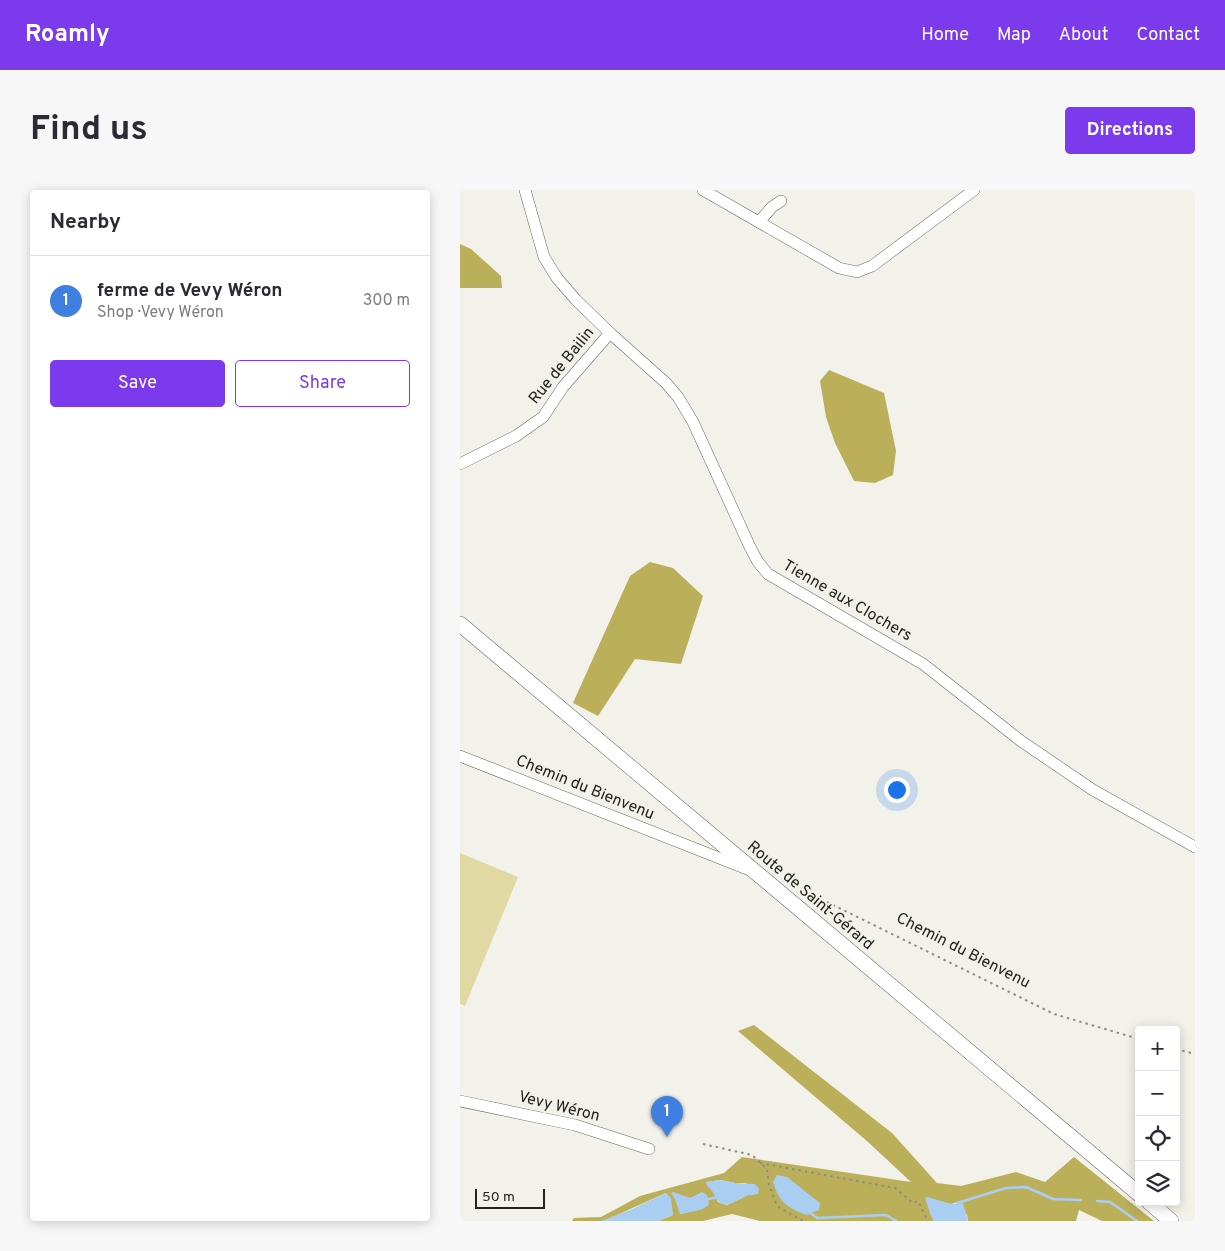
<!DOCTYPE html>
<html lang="en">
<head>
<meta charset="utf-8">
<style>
  body { margin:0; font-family:Overpass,sans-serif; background:#f7f7f7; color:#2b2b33 }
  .controls { position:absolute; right:15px; bottom:15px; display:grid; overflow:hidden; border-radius:5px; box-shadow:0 2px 12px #0003 }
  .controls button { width:45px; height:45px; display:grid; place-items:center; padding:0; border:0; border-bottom:1px solid #e1e1e2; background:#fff; color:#2b2b33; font:25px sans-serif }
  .scale { position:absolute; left:15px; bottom:12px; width:70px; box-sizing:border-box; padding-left:5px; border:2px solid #22221f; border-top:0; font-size:14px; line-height:18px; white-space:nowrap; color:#22221f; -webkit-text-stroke:4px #f2f2ea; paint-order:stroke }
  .you { position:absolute; left:436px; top:599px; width:18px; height:18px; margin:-12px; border:4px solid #fff; border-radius:50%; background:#1a73e8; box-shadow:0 0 0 8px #1a73e833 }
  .badge { display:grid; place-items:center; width:32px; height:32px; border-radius:50%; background:#7c3aed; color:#fff; font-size:16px; font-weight:700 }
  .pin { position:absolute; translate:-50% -41px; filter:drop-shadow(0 1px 2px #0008) }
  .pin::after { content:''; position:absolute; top:26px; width:18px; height:15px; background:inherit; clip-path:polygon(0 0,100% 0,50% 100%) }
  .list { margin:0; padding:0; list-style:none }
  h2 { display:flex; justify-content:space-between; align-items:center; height:65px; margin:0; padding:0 20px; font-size:21px }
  h2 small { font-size:16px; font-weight:400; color:#7c7c81 }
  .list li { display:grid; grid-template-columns:32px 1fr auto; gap:15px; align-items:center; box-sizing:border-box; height:90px; padding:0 20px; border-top:1px solid #e1e1e2 }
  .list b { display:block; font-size:19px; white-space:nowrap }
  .list p { margin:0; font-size:16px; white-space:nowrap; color:#7c7c81 }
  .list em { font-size:16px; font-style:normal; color:#7c7c81 }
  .actions { display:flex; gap:10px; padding:15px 20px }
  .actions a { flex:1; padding:11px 0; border:1px solid #7c3aed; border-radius:5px; text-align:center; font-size:18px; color:#7c3aed }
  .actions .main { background:#7c3aed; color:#fff }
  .icon { flex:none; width:28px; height:28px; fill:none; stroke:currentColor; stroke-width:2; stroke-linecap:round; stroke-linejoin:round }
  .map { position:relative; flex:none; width:735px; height:1031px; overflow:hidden; border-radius:5px }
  header { display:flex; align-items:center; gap:30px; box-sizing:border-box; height:70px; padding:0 25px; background:#7c3aed; color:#fff }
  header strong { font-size:24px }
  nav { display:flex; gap:28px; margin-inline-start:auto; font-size:18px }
  .intro { display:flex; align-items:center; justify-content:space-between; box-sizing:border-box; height:120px; padding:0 30px }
  h1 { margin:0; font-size:35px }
  .button { padding:12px 22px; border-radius:5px; background:#7c3aed; color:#fff; font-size:18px; font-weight:700 }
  main { display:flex; gap:30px; padding:0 30px }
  aside { flex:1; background:#fff; border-radius:5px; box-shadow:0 2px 12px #0003 }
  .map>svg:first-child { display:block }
  .green { fill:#e0d9a3 }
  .forest { fill:#bcaf5a; fill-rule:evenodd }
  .water { fill:#a9cef2 }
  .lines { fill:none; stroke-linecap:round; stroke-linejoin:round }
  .stream { stroke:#a9cef2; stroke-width:2.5 }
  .street-casing { stroke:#696862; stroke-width:12 }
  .secondary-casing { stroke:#696862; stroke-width:16 }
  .path { stroke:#8d8d88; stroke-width:2; stroke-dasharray:2.5 4; stroke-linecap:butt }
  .street { stroke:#fff; stroke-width:11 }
  .secondary { stroke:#fff; stroke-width:15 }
  .labels { text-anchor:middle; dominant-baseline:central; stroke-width:4.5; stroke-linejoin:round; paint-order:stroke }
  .street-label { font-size:16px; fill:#22221f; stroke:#f2f2ea }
</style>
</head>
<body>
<header>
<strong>Roamly</strong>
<nav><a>Home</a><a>Map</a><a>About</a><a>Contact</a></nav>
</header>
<div class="intro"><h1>Find us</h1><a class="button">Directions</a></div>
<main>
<aside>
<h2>Nearby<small></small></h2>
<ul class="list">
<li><span class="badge" style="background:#3f7fe0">1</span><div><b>ferme de Vevy Wéron</b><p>Shop · Vevy Wéron</p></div><em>300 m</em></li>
</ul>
<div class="actions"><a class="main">Save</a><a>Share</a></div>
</aside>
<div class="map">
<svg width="735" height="1031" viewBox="0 0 735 1031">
  <rect width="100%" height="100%" fill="#f2f2ea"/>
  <!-- green -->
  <path class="green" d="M0 663 58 687 5 816 0 814Z"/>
  <!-- forest -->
  <g class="forest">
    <path d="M0 54 11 59 41 86 42 98H0Z"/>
    <path d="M369 180 424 203 436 261 433 285 415 293 394 291 375 253 366 227 360 191Z"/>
    <path d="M190 372 213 378 243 406 221 474 175 469 138 526 113 513 170 386Z"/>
    <path d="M294 835 432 943 477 993 501 996 556 982 585 992 614 967 694 1031H642L619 1020 616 1031H508L507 1025 498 1012 491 1014 481 1012 470 1023 474 1031H300L272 1024 243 1031H198L213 1025 206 1003 148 1029 141 1031H112L114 1028 141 1027 180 1006 264 983 282 967 451 992 408 952 278 841ZM260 990 275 993H286L293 1005H288L267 1015 258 1012 252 999 246 992ZM213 1002 230 1009 243 1019H236L221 1024Z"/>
  </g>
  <!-- water -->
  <g class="water">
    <path d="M317 985 327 987 360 1013 359 1020 346 1025C326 1016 320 1014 313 992Z"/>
    <path d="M260 990 275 993 295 994 299 999 298 1004C294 1005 290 1004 286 1006 278 1009 267 1019 259 1012 254 1007 254 1000 247 996L246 992Z"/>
    <path d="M213 1002 230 1008 242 1002 247 1005 249 1014C245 1021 229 1022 220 1024L215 1009 211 1003Z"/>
    <path d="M206 1003 211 1008 213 1025 198 1031H141L170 1020Z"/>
    <path d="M468 1007 491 1014 503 1013 508 1031H474L470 1023 465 1008Z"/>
  </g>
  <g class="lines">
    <!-- stream -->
    <g class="stream">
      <path d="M245 1010 257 1007"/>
      <path d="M637 1011 650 1012 677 1031"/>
      <path d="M497 1013 546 998 566 997 593 1009 621 1010"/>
      <path d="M349 1022 357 1028 426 1025 436 1031"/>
    </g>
    <defs>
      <g id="street">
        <path d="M65 0 84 67 97 88 116 110 150 143 206 193 218 207 233 232 290 357 298 372 308 384 463 474 561 551 633 600 735 657"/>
        <path d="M243 0 379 78 397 82 412 76 514 0"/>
        <path d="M299 32 312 17 321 11"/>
        <path d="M0 274 56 246 83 227 103 197 150 143"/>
        <path d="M0 566 287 679"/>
        <path d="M0 911 115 935 189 959"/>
      </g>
      <g id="secondary">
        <path d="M0 434 679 1004"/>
        <path d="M689 1012 711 1031"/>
      </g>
    </defs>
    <!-- street casing -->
    <use href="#street" class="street-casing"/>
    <!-- secondary casing -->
    <use href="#secondary" class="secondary-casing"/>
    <!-- path -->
    <g class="path">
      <path d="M342 705 363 710 594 824 679 849"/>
      <path d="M716 859 735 864"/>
      <path d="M243 954 292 965 307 979 309 995 317 1016 343 1031"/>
      <path d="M300 973 435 998 453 1013 458 1011 468 1031"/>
    </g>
    <!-- street -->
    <use href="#street" class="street"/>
    <!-- secondary -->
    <use href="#secondary" class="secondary"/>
  </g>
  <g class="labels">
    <!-- street labels -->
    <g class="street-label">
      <text transform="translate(102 176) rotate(-51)">Rue de Bailin</text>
      <text transform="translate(387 411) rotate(30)">Tienne aux Clochers</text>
      <text transform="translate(125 598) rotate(22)">Chemin du Bienvenu</text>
      <text transform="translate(350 706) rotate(40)">Route de Saint-Gérard</text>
      <text transform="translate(503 761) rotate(27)">Chemin du Bienvenu</text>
      <text transform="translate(99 917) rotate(14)">Vevy Wéron</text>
    </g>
  </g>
</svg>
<div class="controls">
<button>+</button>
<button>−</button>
<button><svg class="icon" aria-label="locate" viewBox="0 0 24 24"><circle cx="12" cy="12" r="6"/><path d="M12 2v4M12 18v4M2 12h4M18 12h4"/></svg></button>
<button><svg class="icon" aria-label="layers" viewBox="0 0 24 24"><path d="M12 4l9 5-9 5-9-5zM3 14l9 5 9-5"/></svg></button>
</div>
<div class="scale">50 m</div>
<div class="you"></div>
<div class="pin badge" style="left:207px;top:947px;background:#3f7fe0">1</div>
</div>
</main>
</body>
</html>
